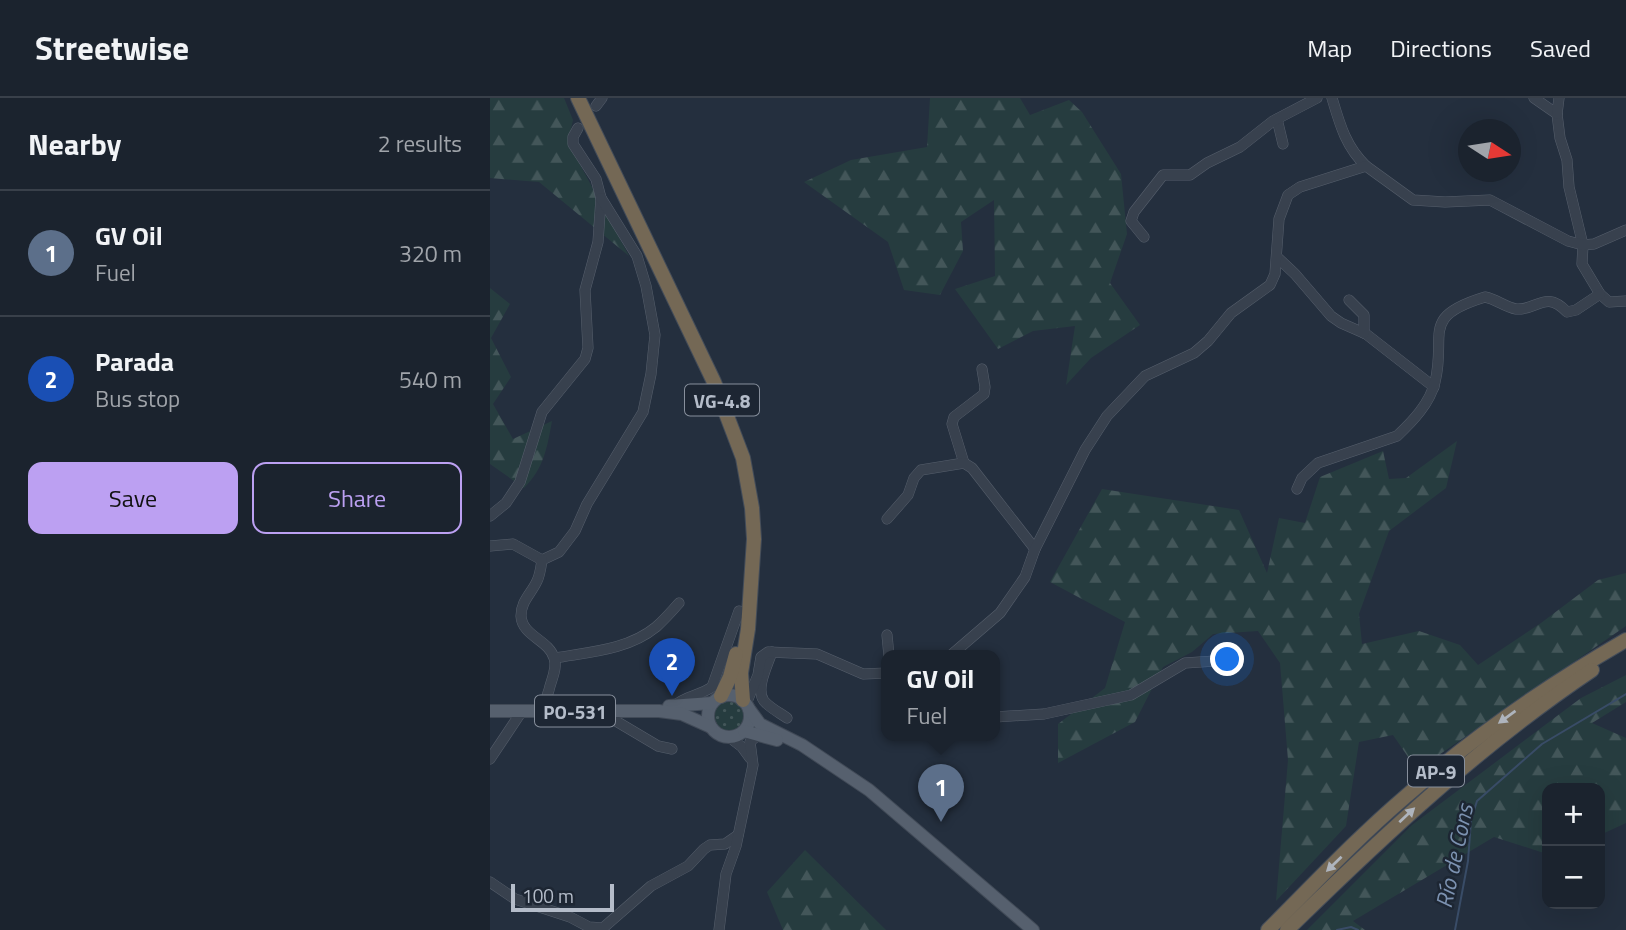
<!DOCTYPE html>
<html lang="en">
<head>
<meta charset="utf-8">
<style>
  body { margin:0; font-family:"Titillium Web",sans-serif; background:#242b36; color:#f1f3f6 }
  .controls { position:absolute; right:21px; bottom:21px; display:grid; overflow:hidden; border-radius:14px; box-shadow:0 7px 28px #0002 }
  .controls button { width:63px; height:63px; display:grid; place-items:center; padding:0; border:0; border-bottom:2px solid #39404a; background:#1b232e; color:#f1f3f6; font:35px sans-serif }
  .compass { position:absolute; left:968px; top:21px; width:63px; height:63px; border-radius:50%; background:#1b232e; box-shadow:0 7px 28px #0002; rotate:102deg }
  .scale { position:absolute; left:21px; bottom:18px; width:103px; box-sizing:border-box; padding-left:7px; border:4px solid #b4bcc9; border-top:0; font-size:19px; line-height:24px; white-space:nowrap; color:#b4bcc9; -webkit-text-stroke:5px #1d2633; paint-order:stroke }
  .you { position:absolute; left:738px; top:562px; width:24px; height:24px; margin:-18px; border:5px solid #fff; border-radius:50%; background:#1a73e8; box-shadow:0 0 0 10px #1a73e833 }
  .badge { display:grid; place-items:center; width:46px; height:46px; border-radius:50%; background:#bca0f2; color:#fff; font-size:23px; font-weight:700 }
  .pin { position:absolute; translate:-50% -58px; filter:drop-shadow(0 2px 4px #0008) }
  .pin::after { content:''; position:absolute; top:37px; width:24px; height:21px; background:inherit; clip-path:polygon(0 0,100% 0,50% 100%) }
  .popup { position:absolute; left:391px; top:552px; width:119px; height:91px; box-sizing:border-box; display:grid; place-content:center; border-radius:14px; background:#1b232e; filter:drop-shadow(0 2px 5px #0005); font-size:23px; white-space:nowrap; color:#a0a4aa }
  .popup b { font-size:26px; color:#f1f3f6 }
  .popup::after { content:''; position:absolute; left:50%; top:100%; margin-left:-14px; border:14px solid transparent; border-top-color:#1b232e }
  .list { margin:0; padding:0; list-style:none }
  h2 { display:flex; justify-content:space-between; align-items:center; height:91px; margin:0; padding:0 28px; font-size:30px }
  h2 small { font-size:23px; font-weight:400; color:#a0a4aa }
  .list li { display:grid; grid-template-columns:46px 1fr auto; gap:21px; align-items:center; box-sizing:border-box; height:126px; padding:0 28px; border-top:2px solid #39404a }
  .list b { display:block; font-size:26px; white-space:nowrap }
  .list p { margin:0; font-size:23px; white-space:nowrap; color:#a0a4aa }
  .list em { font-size:23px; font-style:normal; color:#a0a4aa }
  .actions { display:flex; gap:14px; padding:21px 28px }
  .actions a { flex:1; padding:16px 0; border:2px solid #bca0f2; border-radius:14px; text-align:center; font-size:24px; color:#bca0f2 }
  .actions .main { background:#bca0f2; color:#111 }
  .map { position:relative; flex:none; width:1136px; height:832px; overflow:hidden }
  header { display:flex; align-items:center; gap:42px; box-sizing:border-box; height:98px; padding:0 35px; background:#1b232e; border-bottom:2px solid #39404a }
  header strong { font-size:33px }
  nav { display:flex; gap:38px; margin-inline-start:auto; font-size:24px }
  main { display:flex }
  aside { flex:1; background:#1b232e }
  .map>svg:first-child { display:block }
  .green { fill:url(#green-dots) }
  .forest { fill:url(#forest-firs) }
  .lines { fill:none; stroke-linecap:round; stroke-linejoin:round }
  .stream { stroke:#394c67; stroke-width:2 }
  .minor-casing { stroke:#565f6c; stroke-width:11 }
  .major-casing { stroke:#414a57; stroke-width:14 }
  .highway-casing { stroke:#434c59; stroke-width:16 }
  .minor { stroke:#38414e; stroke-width:10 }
  .major { stroke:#56606e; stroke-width:12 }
  .highway { stroke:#746855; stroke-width:14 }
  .oneway { fill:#aeb4bd }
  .labels { text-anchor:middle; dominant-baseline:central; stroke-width:5; stroke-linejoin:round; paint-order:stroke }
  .shield { fill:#1d2633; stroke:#878f9c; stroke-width:2 }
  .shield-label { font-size:19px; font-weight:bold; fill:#b4bcc9 }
  .water-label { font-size:23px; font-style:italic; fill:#7c92b1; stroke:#1d2633 }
</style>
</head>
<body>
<header>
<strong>Streetwise</strong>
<nav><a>Map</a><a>Directions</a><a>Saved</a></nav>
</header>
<main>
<aside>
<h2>Nearby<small>2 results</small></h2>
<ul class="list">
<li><span class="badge" style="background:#5c6f8a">1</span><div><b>GV Oil</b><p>Fuel</p></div><em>320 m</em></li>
<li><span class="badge" style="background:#1a4fb4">2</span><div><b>Parada</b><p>Bus stop</p></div><em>540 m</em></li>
</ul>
<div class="actions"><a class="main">Save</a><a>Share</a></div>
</aside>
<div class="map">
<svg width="1136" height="832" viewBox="0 0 1136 832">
  <defs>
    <pattern id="green-dots" width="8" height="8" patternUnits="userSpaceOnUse" patternTransform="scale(1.75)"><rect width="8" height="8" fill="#263c3f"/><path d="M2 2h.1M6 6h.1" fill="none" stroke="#435659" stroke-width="1.8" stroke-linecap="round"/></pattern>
    <pattern id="forest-firs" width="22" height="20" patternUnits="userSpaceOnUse" patternTransform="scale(1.75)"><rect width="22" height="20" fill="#263c3f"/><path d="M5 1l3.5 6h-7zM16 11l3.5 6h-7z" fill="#435659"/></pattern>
  </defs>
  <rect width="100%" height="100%" fill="#242f3e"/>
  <!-- green -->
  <circle class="green" cx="239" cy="618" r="15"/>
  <!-- forest -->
  <g class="forest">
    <path d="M0 0H74L83 22 78 44 139 158 49 84 0 80Z"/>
    <path d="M440 0H530L540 17 579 2 592 14 631 76 637 136 620 185 650 227 601 260 576 287 585 228 543 233 508 251 465 191 505 178 504 102 471 124 473 153 450 197 414 192 398 144 314 84 361 62 437 49Z"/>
    <path d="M0 190 20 206 1 240 21 279 3 306 23 341 62 323C57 350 54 370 34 390L0 366Z"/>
    <path d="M967 343 956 390 899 433 869 516 872 546 929 533 970 547 988 567 1051 525 1108 482 1136 475V528L927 672 903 637 869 644 856 728 786 803 798 662 790 565 768 533 723 536 702 554 673 569 645 624 568 665V626L615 590 635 524 560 484 612 391 749 412 777 475 789 420 815 425 830 379 893 353 899 381 916 380Z"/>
    <path d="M1136 577V604L1102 625 1136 640V725L1110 737V690H1057V756L1004 739 863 823 875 832H817L922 727 1091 600Z"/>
    <path d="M315 752 396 832H293L277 794Z"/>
  </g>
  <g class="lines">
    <!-- stream -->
    <g class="stream">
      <path d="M847 832 861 829 868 832"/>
      <path d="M965 832 978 763 981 722 987 703 1052 646 1136 596"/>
    </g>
    <defs>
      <g id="minor">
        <path d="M842 0C850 27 856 49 876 68"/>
        <path d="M1044 0 1067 16 1070 40 1077 62 1079 89 1093 147 1092 166 1110 196 1119 204 1136 203"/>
        <path d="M106 8 112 0"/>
        <path d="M1067 16 1069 0"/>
        <path d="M787 21 793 46"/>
        <path d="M654 139 641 123 644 114 673 77H700L717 65 750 49 783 23 827 0"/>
        <path d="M787 159 805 176 841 218 851 225 876 236 944 289"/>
        <path d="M859 202 874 217V235"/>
        <path d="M474 365 462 326 464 319 494 296 495 289 492 271"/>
        <path d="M807 391 812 380 828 365 907 338C923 323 940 305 945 284 957 236 929 219 995 199 1006 201 1015 209 1026 211 1047 213 1055 191 1077 214L1086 212 1110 196"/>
        <path d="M0 418 16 405 30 384 52 314 95 261 98 250 95 192 108 144 111 100 106 81 83 46V39L88 30"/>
        <path d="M397 421 418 397 424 380 431 372 474 365 482 370 545 451"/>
        <path d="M0 448 23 446 52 462 69 454 85 433 97 406 153 314 161 276 165 237 156 188 147 158 111 100"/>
        <path d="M397 537 399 558"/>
        <path d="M282 554C278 566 265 591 274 603 280 610 290 615 297 620"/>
        <path d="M460 558 510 515 535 479 545 451 595 352 617 318 655 278 704 255 718 243 741 215 780 187 785 176 789 121 798 97 810 89 876 68 923 102 955 104 1000 102 1078 143 1093 147 1104 146 1136 132"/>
        <path d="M65 560C99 554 138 552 166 529 174 522 182 513 189 505"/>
        <path d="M256 606 268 577 271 559 278 554 327 556 373 576 397 575"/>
        <path d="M184 608C197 597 209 598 222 589L249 513"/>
        <path d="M48 610C56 606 56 600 59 592 61 582 68 570 64 560 59 542 32 538 31 518 31 503 41 496 47 483 50 477 51 469 52 462"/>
        <path d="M109 613 168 648 182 651"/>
        <path d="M505 619 554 616 641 597 695 565 740 562"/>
        <path d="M239 639 252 649 260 660"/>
        <path d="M0 661 32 613"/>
        <path d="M0 784 25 801 80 819 99 829 113 830 161 788 198 768 214 751 220 747 235 746 248 737"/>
        <path d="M229 832 236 776 246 748 263 667 260 644 269 636"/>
      </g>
      <g id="major">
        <circle cx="239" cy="618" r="21"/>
        <path d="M179 608 222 605"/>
        <path d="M259 611 270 626 312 647 379 692 543 832"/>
        <path d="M0 613H169L192 616 221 629"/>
        <path d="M254 633 287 642"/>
      </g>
      <g id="highway">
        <path d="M88 0 224 284 253 360 262 410 264 441 258 531 251 575 253 602"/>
        <path d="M231 598 240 579 246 556"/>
        <path d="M778 832C823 787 867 740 915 699 983 639 1058 587 1136 542"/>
        <path d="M797 832C893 738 990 647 1102 572"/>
      </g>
    </defs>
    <!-- minor casing -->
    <use href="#minor" class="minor-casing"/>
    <!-- major casing -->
    <use href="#major" class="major-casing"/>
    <!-- highway casing -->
    <use href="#highway" class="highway-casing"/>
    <!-- minor -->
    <use href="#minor" class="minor"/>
    <!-- major -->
    <use href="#major" class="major"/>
    <!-- highway -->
    <use href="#highway" class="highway"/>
  </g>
  <!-- one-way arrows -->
  <defs><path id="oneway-solid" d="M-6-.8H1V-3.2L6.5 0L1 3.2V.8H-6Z" transform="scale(1.75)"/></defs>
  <g class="oneway">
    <use href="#oneway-solid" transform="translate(1017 619) rotate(144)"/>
    <use href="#oneway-solid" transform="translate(917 717) rotate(-43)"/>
    <use href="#oneway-solid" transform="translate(844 766) rotate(136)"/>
  </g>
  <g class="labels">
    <!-- shield labels -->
    <g class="shield">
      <rect x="195" y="286.5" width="74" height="31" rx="5"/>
      <rect x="45" y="597.5" width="80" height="31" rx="5"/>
      <rect x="918" y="657.5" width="56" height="31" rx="5"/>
    </g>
    <g class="shield-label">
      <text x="232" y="302">VG-4.8</text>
      <text x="85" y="613">PO-531</text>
      <text x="946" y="673">AP-9</text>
    </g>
    <!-- water labels -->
    <g class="water-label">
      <text transform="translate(964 758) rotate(-78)">Río de Cons</text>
    </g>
  </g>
</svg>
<div class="controls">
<button>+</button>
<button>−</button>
</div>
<svg class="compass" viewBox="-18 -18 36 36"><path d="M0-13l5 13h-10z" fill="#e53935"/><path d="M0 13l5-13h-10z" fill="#a0a4aa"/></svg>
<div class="scale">100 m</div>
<div class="you"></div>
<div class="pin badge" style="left:451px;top:724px;background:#5c6f8a">1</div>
<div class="popup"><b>GV Oil</b>Fuel</div>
<div class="pin badge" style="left:182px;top:598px;background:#1a4fb4">2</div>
</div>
</main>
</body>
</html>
